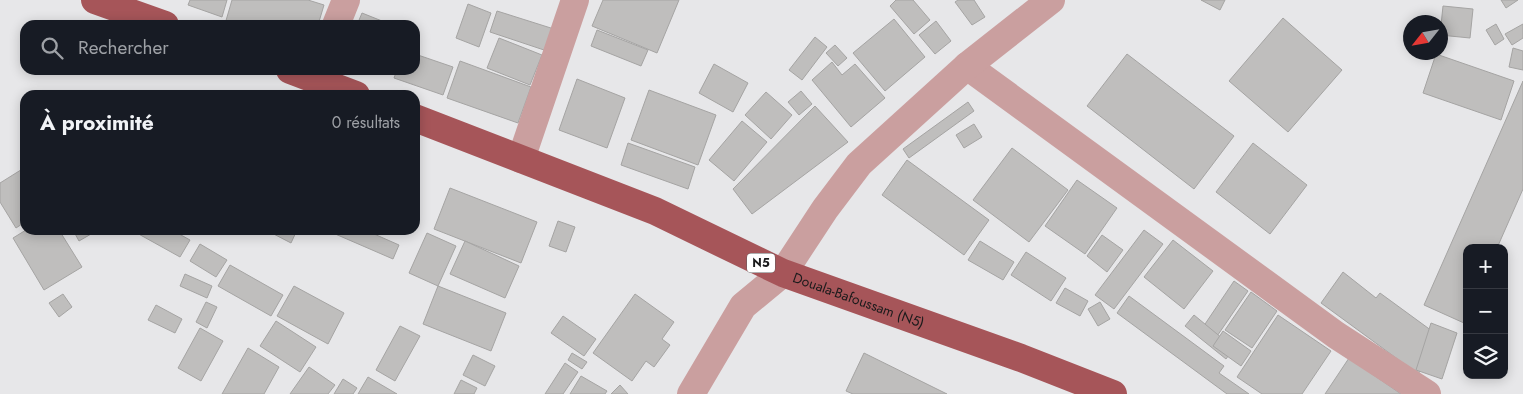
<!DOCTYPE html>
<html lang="fr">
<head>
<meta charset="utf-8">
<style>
  body { margin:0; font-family:Jost,sans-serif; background:#20242c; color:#f1f3f6 }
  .controls { position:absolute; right:15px; bottom:15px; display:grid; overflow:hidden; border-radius:10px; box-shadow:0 2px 12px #0003 }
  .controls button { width:45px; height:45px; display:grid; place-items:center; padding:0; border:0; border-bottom:1px solid #363941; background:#171b24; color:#f1f3f6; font:25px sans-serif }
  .compass { position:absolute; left:1403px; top:15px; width:45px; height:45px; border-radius:50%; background:#171b24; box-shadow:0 2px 12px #0003; rotate:239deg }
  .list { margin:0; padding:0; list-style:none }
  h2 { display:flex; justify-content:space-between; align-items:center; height:65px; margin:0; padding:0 20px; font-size:21px }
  h2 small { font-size:16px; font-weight:400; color:#9ea1a6 }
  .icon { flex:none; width:28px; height:28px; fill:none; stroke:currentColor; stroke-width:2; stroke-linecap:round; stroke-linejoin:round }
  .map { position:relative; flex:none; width:1523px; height:394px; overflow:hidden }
  .search { position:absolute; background:#171b24; box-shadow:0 2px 12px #0003; left:20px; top:20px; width:400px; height:55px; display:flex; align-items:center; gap:12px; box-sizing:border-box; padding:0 18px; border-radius:15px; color:#9ea1a6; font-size:19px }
  .panel { position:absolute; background:#171b24; box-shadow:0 2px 12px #0003; left:20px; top:90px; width:400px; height:145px; border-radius:15px }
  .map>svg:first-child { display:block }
  .building { fill:#bfbebd; stroke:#a5a4a3 }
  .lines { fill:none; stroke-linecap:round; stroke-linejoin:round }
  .minor { stroke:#ca9f9f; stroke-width:28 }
  .tertiary { stroke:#ca9f9f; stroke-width:28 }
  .trunk { stroke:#a65559; stroke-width:28 }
  .labels { text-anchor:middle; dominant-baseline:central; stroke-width:5; stroke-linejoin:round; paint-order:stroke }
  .shield { fill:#fff; stroke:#5f5f60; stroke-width:1 }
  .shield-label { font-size:12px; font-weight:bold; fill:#1b1b1c }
  .street-label { font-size:14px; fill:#1b1b1c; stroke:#fff }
</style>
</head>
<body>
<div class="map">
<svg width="1523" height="394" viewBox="0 0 1523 394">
  <rect width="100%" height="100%" fill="#e7e7e9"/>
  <!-- building -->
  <g class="building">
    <path d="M190 0H227L222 17 188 5Z"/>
    <path d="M232 0H308L324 5 318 25H227L225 24Z"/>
    <path d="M603 0H679L657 53 592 26Z"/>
    <path d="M896 0H913L930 20 914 34 890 6Z"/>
    <path d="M958 0H974L985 17 972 25 955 2Z"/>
    <path d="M1201 0H1225L1220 10Z"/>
    <path d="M1501 0H1518L1506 8Z"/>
    <path d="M468 4 491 13 479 47 456 38Z"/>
    <path d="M1443 6 1473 9 1470 38 1440 35Z"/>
    <path d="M497 11 554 29 547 51 490 32Z"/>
    <path d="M362 13 392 25H357Z"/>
    <path d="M1283 18 1342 70 1288 132 1229 81Z"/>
    <path d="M894 19 925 57 885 91 853 53Z"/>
    <path d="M936 21 951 41 935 54 919 35Z"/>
    <path d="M1496 24 1504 39 1495 45 1486 30Z"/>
    <path d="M1523 24V38L1512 45 1505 34Z"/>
    <path d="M597 30 648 50 641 66 591 46Z"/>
    <path d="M815 37 827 47 802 80 789 70Z"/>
    <path d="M499 38 542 55 530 85 487 68Z"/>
    <path d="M835 45 847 58 838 66 826 53Z"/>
    <path d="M1513 48 1523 51V70L1509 67Z"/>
    <path d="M415 54 453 67 443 95 394 78 397 70H415Z"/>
    <path d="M1127 54 1234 136 1194 189 1087 106Z"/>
    <path d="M1436 54 1514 81 1501 120 1423 93Z"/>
    <path d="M460 61 531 87 518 123 447 98Z"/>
    <path d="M832 62 842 75 855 64 885 98 851 127 812 80Z"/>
    <path d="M714 64 748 83 733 112 699 93Z"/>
    <path d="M577 79 625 98 607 148 559 130Z"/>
    <path d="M1523 81V189L1497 248H1467V317L1464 323 1424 305Z"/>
    <path d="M649 90 716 115 698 165 631 140Z"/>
    <path d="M801 91 812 104 799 115 788 102Z"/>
    <path d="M766 92 792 115 771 139 745 115Z"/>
    <path d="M968 102 974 111 909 158 903 149Z"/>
    <path d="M815 106 848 142 752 214 733 189Z"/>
    <path d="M742 121 767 142 734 181 709 160Z"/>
    <path d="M974 124 982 137 964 148 956 135Z"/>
    <path d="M628 143 695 167 688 189 621 165Z"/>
    <path d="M1253 143 1307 185 1270 234 1216 192Z"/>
    <path d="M1012 148 1068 190 1029 242 973 200Z"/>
    <path d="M907 160 989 220 964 255 882 195Z"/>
    <path d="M24 168 25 222 16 228 0 202V183Z"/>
    <path d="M1077 180 1117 208 1085 254 1045 226Z"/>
    <path d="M450 188 537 222 521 263 434 229Z"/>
    <path d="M558 221 575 227 566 252 549 246Z"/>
    <path d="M26 230H59L82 267 44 290 13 238Z"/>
    <path d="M73 230H98L79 241Z"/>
    <path d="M136 230H172L190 240 180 257 135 232Z"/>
    <path d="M266 230H297L291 243Z"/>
    <path d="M326 230H365L399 245 393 259Z"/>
    <path d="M1144 230 1163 244 1114 309 1095 295Z"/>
    <path d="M427 233 456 246 438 286 409 273Z"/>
    <path d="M1102 235 1123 250 1107 272 1087 256Z"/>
    <path d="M1173 240 1213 271 1184 309 1144 277Z"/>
    <path d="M465 241 519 266 505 298 450 274Z"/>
    <path d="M980 241 1014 262 1003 280 968 260Z"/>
    <path d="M200 244 227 260 216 277 190 261Z"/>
    <path d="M1026 252 1066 278 1051 301 1011 275Z"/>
    <path d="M230 265 283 295 271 316 218 286Z"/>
    <path d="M1343 272 1376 298 1380 293 1443 339 1418 374 1321 303Z"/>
    <path d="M185 274 212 286 207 298 180 286Z"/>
    <path d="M1234 281 1248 291 1213 342 1199 333Z"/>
    <path d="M294 286 344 313 328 344 277 316Z"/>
    <path d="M438 286 506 313 491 351 423 324Z"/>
    <path d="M1065 288 1088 301 1080 316 1056 303Z"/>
    <path d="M1251 292 1277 311 1252 348 1225 330Z"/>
    <path d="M63 294 72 307 59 317 49 303Z"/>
    <path d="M635 294 674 322 662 339 670 345 654 367 646 361 632 381 593 353Z"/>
    <path d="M1129 296 1224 366 1219 373 1249 394H1227L1117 313Z"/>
    <path d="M206 302 217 307 207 328 196 322Z"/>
    <path d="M1100 302 1110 319 1098 326 1088 309Z"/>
    <path d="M156 305 182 319 175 333 148 320Z"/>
    <path d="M1194 315 1234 348 1226 359 1185 326Z"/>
    <path d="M1278 315 1331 351 1302 394H1262L1237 377Z"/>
    <path d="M563 316 596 339 584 356 551 333Z"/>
    <path d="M276 321 316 347 300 372 260 346Z"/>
    <path d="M1431 323 1457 333 1442 379 1416 370Z"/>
    <path d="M400 326 420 336 395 381 376 370Z"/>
    <path d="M200 328 223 341 201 381 178 368Z"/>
    <path d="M1223 331 1251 351 1241 366 1213 346Z"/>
    <path d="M248 348 279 367 264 394H222Z"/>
    <path d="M572 353 587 362 582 369 568 360Z"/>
    <path d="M864 353 947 394H853L846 391Z"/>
    <path d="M473 355 495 366 485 386 463 375Z"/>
    <path d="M1349 358 1401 394H1325Z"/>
    <path d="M565 363 578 372 563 394H545Z"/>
    <path d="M309 367 335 385 328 394H290Z"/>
    <path d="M581 376 607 391 605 394H570Z"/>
    <path d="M368 377 397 394H358Z"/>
    <path d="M343 379 357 388 353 394H334Z"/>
    <path d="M461 380 477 388 474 394H454Z"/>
    <path d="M620 385 628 394H611Z"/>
  </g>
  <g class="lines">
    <!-- minor -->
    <g class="minor">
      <path d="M336 25 346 0"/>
      <path d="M967 66 1336 335 1427 394"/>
      <path d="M521 159 575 0"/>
      <path d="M691 394 743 306 783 273"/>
    </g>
    <!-- tertiary -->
    <path class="tertiary" d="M783 273 825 209 859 164 967 66 1051 0"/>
    <!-- trunk -->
    <g class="trunk">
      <path d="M95 0 165 25"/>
      <path d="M290 70 356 95"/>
      <path id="s1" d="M415 118 655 211 783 273 1021 358 1113 394"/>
    </g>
  </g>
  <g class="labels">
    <!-- shield labels -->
    <rect class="shield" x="747" y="253.5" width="28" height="19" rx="4"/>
    <g class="shield-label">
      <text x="761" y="263">N5</text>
    </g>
    <!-- street labels -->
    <g class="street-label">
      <text stroke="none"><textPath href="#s1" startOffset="480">Douala-Bafoussam (N5)</textPath></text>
    </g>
  </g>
</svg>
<div class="controls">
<button>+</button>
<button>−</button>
<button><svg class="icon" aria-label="layers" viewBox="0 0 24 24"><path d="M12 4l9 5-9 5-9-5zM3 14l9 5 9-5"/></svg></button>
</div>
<svg class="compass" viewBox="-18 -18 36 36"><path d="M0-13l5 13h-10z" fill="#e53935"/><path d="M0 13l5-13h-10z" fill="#9ea1a6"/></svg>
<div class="search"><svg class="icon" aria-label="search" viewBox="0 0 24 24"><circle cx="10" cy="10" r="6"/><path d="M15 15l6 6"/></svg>Rechercher</div>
<section class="panel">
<h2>À proximité<small>0 résultats</small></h2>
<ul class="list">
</ul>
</section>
</div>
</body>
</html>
